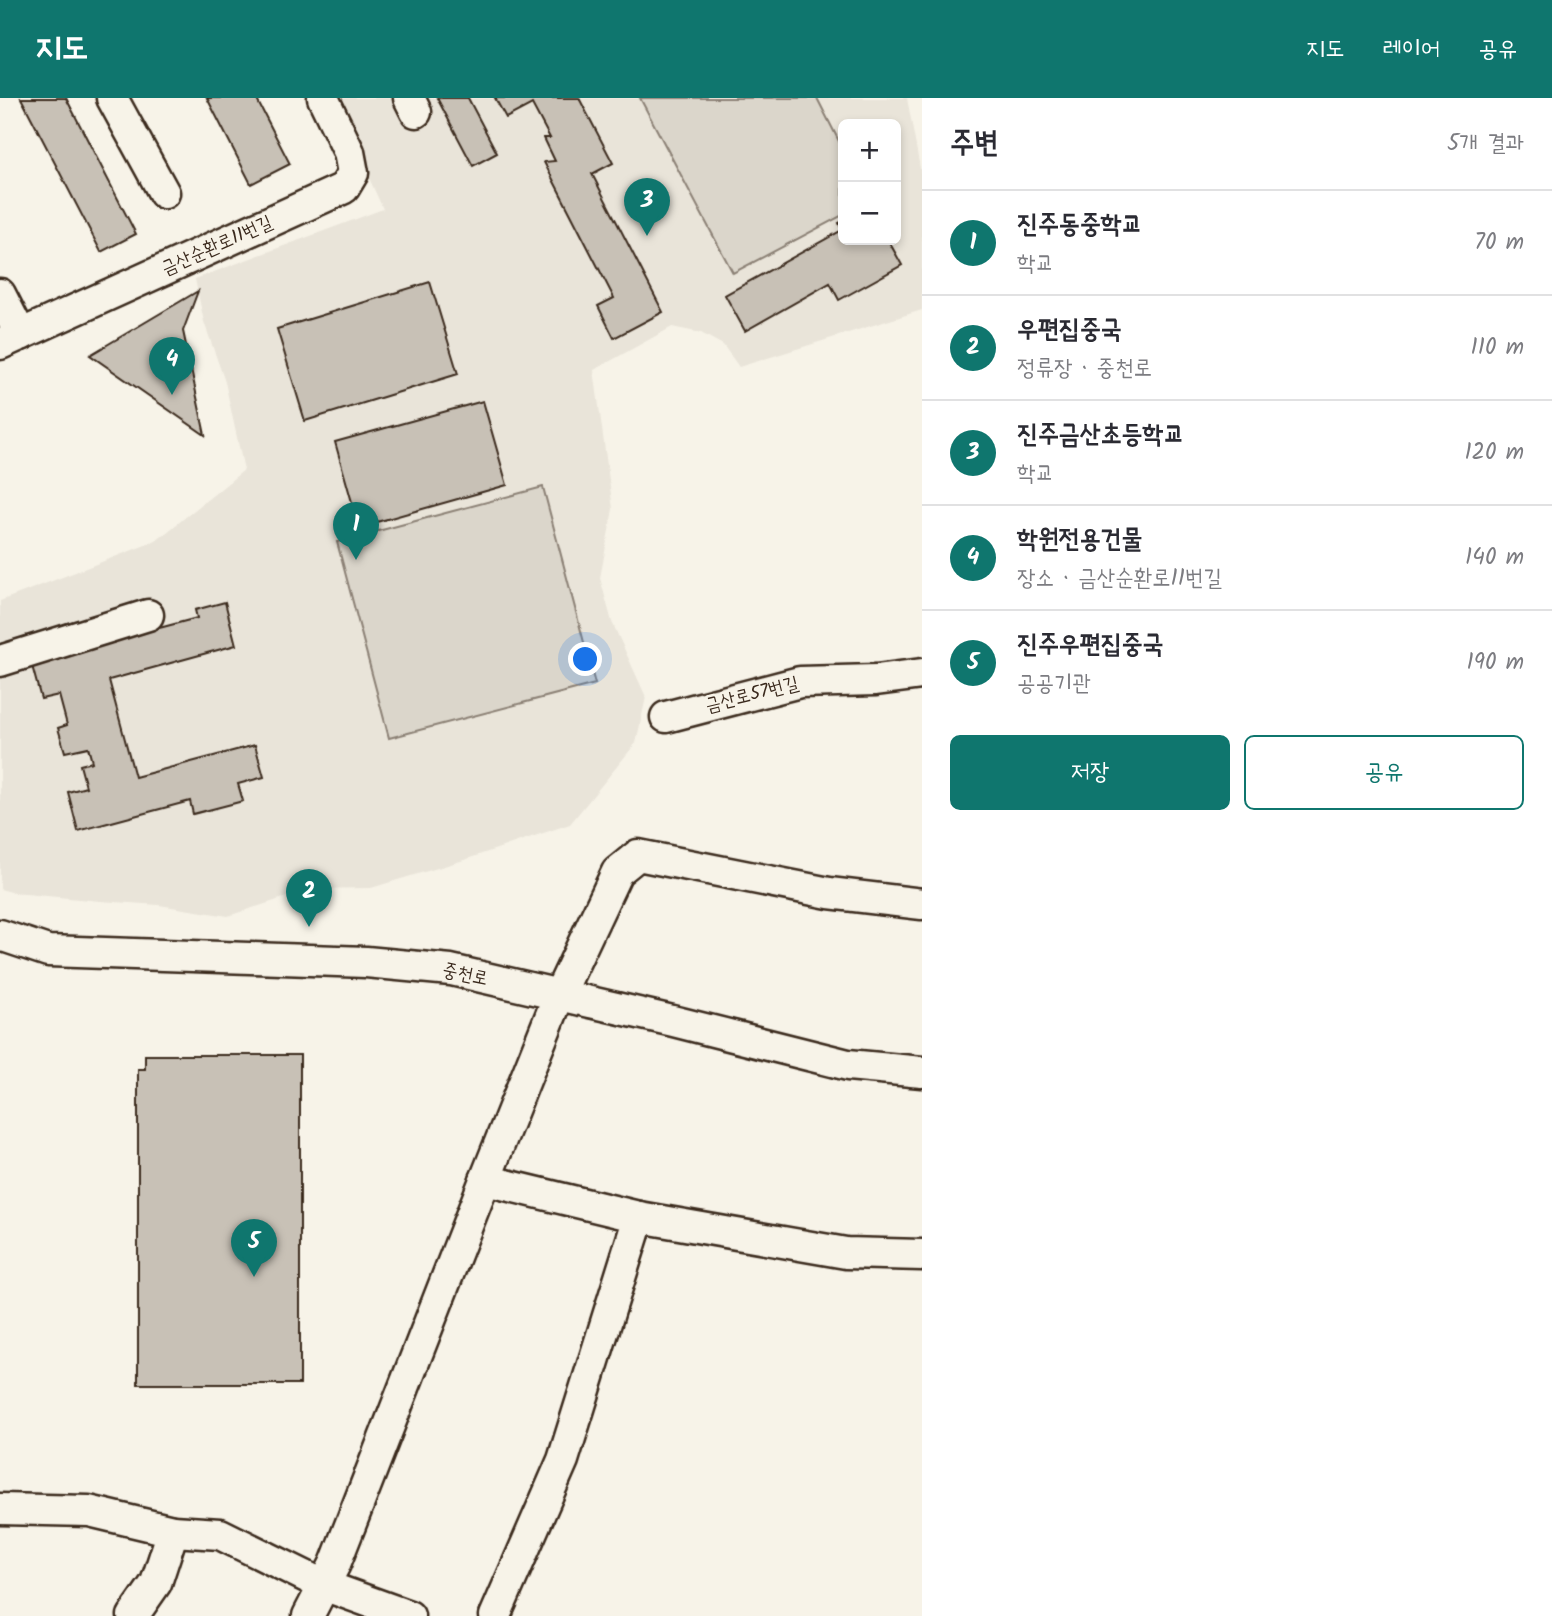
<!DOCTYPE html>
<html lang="ko">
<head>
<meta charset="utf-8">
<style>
  body { margin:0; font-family:Kalam,"Poor Story",sans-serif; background:#f2f2f3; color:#2b2b33 }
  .controls { position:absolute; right:21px; top:21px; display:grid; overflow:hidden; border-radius:10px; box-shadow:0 4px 10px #0003 }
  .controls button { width:63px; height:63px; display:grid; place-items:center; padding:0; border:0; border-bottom:2px solid #e1e1e2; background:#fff; color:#2b2b33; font:35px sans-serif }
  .you { position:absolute; left:586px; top:562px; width:24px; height:24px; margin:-18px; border:5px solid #fff; border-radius:50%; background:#1a73e8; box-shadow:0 0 0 10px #1a73e833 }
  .badge { display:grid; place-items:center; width:46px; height:46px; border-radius:50%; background:#0f766e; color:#fff; font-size:23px; font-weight:700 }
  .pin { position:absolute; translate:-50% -58px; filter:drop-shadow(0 2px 4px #0008) }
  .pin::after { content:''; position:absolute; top:37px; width:24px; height:21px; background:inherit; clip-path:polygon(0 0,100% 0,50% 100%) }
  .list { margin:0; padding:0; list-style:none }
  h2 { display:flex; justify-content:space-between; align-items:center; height:91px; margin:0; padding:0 28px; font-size:30px }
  h2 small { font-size:23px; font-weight:400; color:#7c7c81 }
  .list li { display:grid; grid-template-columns:46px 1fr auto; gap:21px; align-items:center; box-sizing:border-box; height:105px; padding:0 28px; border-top:2px solid #e1e1e2 }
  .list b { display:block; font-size:26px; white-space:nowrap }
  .list p { margin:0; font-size:23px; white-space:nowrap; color:#7c7c81 }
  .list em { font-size:23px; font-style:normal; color:#7c7c81 }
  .actions { display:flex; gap:14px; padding:21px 28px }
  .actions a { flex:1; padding:16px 0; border:2px solid #0f766e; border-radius:10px; text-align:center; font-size:24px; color:#0f766e }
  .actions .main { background:#0f766e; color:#fff }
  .map { position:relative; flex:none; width:922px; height:1518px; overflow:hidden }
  header { display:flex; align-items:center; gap:42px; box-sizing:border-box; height:98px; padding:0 35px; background:#0f766e; color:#fff }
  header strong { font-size:33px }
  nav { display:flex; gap:38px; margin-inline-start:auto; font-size:24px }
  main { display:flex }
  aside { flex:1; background:#fff }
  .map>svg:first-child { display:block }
  .built { fill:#e9e4d9; fill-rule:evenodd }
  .green { fill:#dbd6cb; stroke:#8b8074; stroke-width:2 }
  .building { fill:#c8c1b6; stroke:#3b2a1e; stroke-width:2 }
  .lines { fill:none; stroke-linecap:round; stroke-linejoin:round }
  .minor-casing { stroke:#3b2a1e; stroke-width:35 }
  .minor { stroke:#f7f3e8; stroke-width:30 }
  .labels { text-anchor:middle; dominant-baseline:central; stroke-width:5; stroke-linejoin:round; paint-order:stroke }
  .street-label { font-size:19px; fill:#3b2a1e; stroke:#f7f3e8 }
</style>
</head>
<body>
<header>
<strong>지도</strong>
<nav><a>지도</a><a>레이어</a><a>공유</a></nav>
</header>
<main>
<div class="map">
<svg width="922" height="1518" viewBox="0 0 922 1518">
  <rect width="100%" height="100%" fill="#f7f3e8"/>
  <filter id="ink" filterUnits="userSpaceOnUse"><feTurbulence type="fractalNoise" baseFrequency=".0143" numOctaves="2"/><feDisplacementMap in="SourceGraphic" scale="14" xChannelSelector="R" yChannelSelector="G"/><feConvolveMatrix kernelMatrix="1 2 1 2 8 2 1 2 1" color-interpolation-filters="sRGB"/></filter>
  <g filter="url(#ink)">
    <!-- built -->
    <path class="built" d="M333 0H907L922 81V212L739 269 723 247 701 235 672 229 594 272 613 411 600 480 612 524 646 599 636 645 570 726 464 762 371 790 311 791 228 818 159 807 100 803 15 795 0 791V503L156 443 244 372 225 284 204 224 195 181 383 111ZM843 26H896V142H843Z"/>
    <!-- green -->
    <g class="green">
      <path d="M640 0H817L843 51V117L733 175Z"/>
      <path d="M543 389 595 586 389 640 337 444Z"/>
    </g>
    <!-- building -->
    <g class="building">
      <path d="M21 0H66L136 136 101 154Z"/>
      <path d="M207 0H256L290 66 251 86Z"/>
      <path d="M437 0H468L497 55 473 68Z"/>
      <path d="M495 0H579L613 65 592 76 663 214 614 240 598 208 614 200 544 64 555 63 544 40H550L532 6 506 20Z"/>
      <path d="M843 123V142H888L902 167 839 202 830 185 745 233 725 197 842 132 839 125Z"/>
      <path d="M430 184 458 276 305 323 277 231Z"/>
      <path d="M198 193 183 233 205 337 90 257Z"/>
      <path d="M483 303 507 387 359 429 335 344Z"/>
      <path d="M225 504 236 547 109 582 135 679 255 647 264 679 238 686 243 703 193 716 190 703 78 733 68 694 86 689 80 667 92 664 88 649 65 654 58 630 67 627 59 597 41 601 31 564 197 520 195 512Z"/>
      <path d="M145 957H300V1286H138V971H145Z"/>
    </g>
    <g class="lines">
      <defs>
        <g id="minor">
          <path d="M112 0 164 95"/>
          <path d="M409 0 416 14"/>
          <path d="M0 196 21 237"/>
          <path d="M0 246 344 90 353 75 349 54 323 0"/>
          <path d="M0 563 148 517"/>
          <path d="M666 619 800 584 876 582 922 576"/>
          <path d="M0 837 48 853 366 864 451 872 673 923 848 967 922 974"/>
          <path d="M485 1082 639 1119 563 1362 495 1518"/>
          <path d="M639 1119 846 1155 922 1157"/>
          <path d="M0 1411 89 1413 173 1433 220 1436 323 1487 409 1518"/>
          <path d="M133 1518 156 1485 173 1433"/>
          <path d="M308 1518 335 1466 485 1082 559 897 617 774 638 757 829 795 922 806"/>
        </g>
      </defs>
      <!-- minor casing -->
      <use href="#minor" class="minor-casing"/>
      <!-- minor -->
      <use href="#minor" class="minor"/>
    </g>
  </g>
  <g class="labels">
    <!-- street labels -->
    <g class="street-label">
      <text transform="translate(217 148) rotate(-24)">금산순환로11번길</text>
      <text transform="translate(752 597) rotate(-14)">금산로57번길</text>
      <text transform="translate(465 877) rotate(12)">중천로</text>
    </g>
  </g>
</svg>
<div class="controls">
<button>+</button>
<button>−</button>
</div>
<div class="you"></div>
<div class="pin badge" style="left:356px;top:462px">1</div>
<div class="pin badge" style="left:309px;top:829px">2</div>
<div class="pin badge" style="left:647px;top:138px">3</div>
<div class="pin badge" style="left:172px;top:297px">4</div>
<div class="pin badge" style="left:254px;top:1179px">5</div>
</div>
<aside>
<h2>주변<small>5개 결과</small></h2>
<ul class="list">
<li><span class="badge">1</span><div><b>진주동중학교</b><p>학교</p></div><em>70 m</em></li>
<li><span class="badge">2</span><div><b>우편집중국</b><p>정류장 · 중천로</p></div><em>110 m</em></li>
<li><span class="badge">3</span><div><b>진주금산초등학교</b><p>학교</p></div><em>120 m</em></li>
<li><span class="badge">4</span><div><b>학원전용건물</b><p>장소 · 금산순환로11번길</p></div><em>140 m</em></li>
<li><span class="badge">5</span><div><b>진주우편집중국</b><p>공공기관</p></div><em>190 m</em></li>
</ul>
<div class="actions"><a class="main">저장</a><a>공유</a></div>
</aside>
</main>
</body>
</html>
